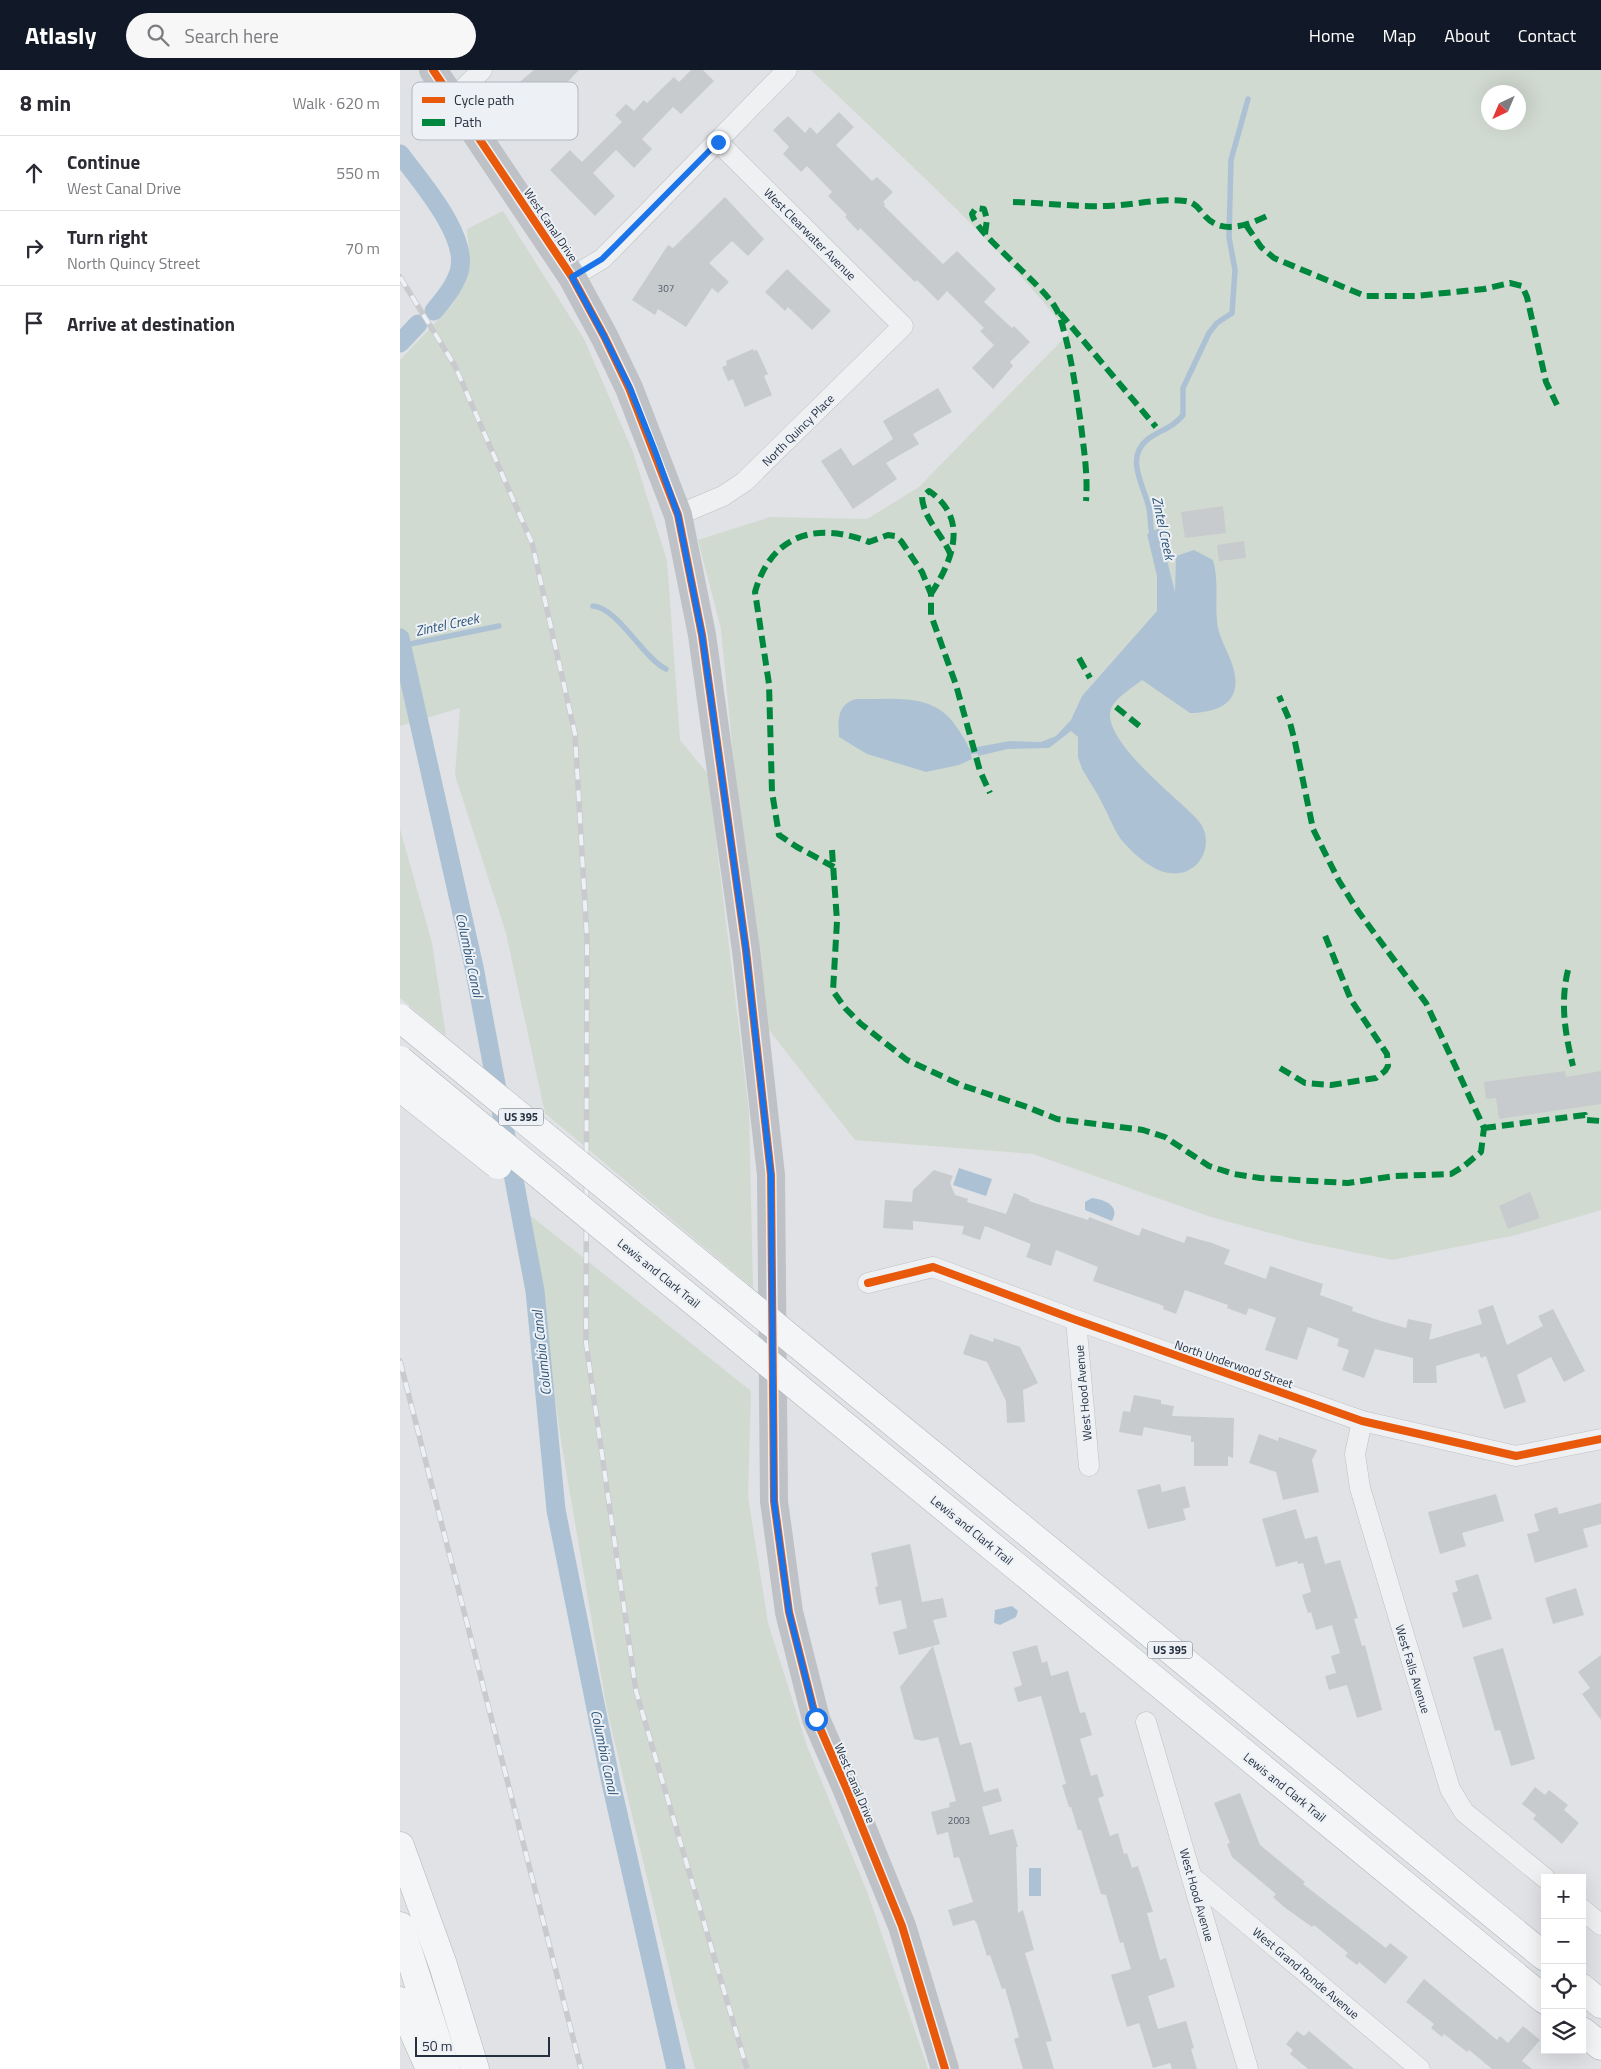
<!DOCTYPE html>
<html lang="en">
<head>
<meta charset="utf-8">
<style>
  body { margin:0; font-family:"Titillium Web",sans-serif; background:#f7f7f7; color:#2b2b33 }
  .controls { position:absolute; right:15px; bottom:15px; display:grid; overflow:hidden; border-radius:0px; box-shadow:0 5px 20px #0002 }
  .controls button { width:45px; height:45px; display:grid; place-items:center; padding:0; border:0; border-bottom:1px solid #e1e1e2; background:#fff; color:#2b2b33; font:25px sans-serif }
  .compass { position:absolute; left:1081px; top:15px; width:45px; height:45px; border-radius:50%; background:#fff; box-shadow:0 5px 20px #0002; rotate:224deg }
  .scale { position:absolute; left:15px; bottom:12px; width:135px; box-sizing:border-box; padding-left:5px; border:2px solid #253140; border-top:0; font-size:14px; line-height:18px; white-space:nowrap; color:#253140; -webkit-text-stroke:4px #edf1f6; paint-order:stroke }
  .stop { position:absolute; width:15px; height:15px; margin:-11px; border:4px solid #1a73e8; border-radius:50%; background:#fff }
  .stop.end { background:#1a73e8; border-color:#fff; box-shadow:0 1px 5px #0008 }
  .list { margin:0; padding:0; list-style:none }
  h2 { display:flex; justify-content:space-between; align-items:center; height:65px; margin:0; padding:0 20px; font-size:21px }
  h2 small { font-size:16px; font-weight:400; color:#7c7c81 }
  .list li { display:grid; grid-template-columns:32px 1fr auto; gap:15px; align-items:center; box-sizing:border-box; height:75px; padding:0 20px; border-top:1px solid #e1e1e2 }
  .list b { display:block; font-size:19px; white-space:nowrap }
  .list p { margin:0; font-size:16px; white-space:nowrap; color:#7c7c81 }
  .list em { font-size:16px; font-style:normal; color:#7c7c81 }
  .icon { flex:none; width:28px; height:28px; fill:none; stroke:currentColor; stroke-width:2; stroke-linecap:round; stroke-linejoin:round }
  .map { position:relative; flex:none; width:1201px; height:1999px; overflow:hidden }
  header { display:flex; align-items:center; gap:30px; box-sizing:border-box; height:70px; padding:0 25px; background:#111827; color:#fff }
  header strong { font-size:24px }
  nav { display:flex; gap:28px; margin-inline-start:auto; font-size:18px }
  .search { width:350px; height:45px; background:#f7f7f7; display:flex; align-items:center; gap:12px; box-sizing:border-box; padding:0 18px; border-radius:28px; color:#7c7c81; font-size:19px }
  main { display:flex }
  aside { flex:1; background:#fff }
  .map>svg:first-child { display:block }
  .green { fill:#d1dad0; fill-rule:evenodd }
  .water { fill:#acc2d4 }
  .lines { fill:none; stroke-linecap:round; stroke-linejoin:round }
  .stream { stroke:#acc2d4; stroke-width:5.5 }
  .canal { stroke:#acc2d4; stroke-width:19 }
  .building { fill:#c8cbce }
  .street-casing { stroke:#bec0c3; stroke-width:21 }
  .highway-casing { stroke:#b2b6ba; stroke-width:29 }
  .street { stroke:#eff0f2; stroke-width:20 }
  .secondary { stroke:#bec1c6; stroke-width:28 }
  .highway { stroke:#f4f5f6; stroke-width:28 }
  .rail-casing { stroke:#c8cacd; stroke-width:5.5 }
  .rail { stroke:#edf1f6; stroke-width:4; stroke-dasharray:11; stroke-linecap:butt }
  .highway-bridge-casing { stroke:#b2b6ba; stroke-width:29; stroke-linecap:butt }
  .highway-bridge { stroke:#f4f5f6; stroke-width:28 }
  .quiet { stroke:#00873e; stroke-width:6; stroke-dasharray:12 6; stroke-linecap:butt }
  .cycleway-casing { stroke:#edf1f6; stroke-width:11 }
  .cycleway { stroke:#e8590c; stroke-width:8 }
  .route { stroke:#1a73e8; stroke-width:6 }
  .labels { text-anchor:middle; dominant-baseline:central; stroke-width:4; stroke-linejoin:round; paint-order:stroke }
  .number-label { font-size:10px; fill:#4e5864 }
  .shield { fill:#edf1f6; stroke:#616b77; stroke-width:1 }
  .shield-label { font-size:11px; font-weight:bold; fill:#253140 }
  .street-label { font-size:12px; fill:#253140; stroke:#edf1f6 }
  .water-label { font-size:14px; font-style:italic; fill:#2c5377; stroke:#edf1f6 }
  .key { fill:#edf1f6; stroke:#b1b7bf; stroke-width:1 }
  .key-label { font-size:14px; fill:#253140 }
</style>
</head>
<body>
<header>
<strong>Atlasly</strong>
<div class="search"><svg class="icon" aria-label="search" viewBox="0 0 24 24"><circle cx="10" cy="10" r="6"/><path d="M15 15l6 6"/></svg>Search here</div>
<nav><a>Home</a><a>Map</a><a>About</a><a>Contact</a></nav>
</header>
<main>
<aside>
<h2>8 min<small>Walk · 620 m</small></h2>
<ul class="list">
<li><svg class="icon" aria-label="ahead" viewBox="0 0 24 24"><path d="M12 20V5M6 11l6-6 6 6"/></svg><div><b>Continue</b><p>West Canal Drive</p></div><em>550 m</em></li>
<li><svg class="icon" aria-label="right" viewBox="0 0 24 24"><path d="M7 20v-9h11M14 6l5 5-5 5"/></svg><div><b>Turn right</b><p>North Quincy Street</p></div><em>70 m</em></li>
<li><svg class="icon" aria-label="arrive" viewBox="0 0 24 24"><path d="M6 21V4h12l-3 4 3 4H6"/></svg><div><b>Arrive at destination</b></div></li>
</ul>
</aside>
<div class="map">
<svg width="1201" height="1999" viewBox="0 0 1201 1999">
  <rect width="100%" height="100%" fill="#e0e2e5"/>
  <!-- green -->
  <g class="green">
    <path d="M411 0H1201V1140L1116 1165 992 1190 904 1172 811 1147 633 1084 455 1070 358 946 321 559 298 470 370 447 467 449 519 417 669 263C593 167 499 85 411 0ZM1088 22H1118V52H1088Z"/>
    <path d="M103 141 184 269 233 382 267 491 280 670 308 704 349 1041 353 1218 145 1043 106 863 55 705 60 638 0 656V290L53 234 70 197 67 159Z"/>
    <path d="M0 759 32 873 46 966 0 928Z"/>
    <path d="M131 1146 351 1321 348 1427 368 1553 407 1676 468 1824 528 1999H295L277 1933 207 1640 160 1365Z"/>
  </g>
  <!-- water -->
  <g class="water">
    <path d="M759 458 775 522 776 486 794 480 813 490C819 511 815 531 817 551 818 565 826 578 831 591 845 628 825 642 790 643L742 610C733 617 720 625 713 635 693 664 779 729 796 748 818 770 801 808 769 803 753 801 735 785 725 774 715 764 710 747 703 735 697 722 689 711 682 699L678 687V667L671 661 649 678 608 679 578 686 577 677 610 671 641 672 656 666 671 650 682 626 757 541V506L747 464Z"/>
    <path d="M456 629C490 630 530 622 553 652 562 665 569 673 572 689L559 695 526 702 467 684 439 667C438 651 437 634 456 629Z"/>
    <path d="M559 1098 592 1109 586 1126 553 1115Z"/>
    <path d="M692 1128C706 1130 720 1136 712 1151L685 1140V1132Z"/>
    <path d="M612 1536 618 1541 616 1547 600 1555 594 1553 595 1540Z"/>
    <rect x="629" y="1798" width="12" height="28"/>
  </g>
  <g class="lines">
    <!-- stream -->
    <g class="stream">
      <path d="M753 469C750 459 751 448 749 438 744 415 724 388 748 369 760 360 773 358 783 345V318L809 263 817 253 832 243 835 200 829 167 831 90 848 29"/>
      <path d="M193 536C217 537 244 589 266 599"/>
      <path d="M0 576 99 556"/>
      <path d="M564 682 585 680"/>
    </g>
    <!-- canal -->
    <g class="canal">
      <path d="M0 84C20 111 70 167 59 202 54 217 44 229 34 241"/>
      <path d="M0 273 18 254"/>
      <path d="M0 568 74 897 135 1221 156 1440 211 1713 276 1999"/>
    </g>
  </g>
  <!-- building -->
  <g class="building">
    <path d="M134 0H179L144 36 157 50 135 68 125 56 122 58 98 30Z"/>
    <path d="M291 0H303L314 11 281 44 273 37 242 69 252 79 234 98 216 80 193 103 215 126 195 146 150 100 170 80 182 92 222 52 215 45 226 34 234 41 244 30 247 33 274 7 279 12Z"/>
    <path d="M439 42 454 57 436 75 472 111 477 107 493 122 483 132 485 134 484 136 543 194 557 181 596 219 584 232 612 258 614 256 630 272 610 292 613 296 593 319 572 298 594 275 580 261 584 258 547 221 538 231 517 210 515 212 460 158 458 161 445 147 447 145 428 126 432 122 407 96 401 102 383 84 389 77 373 60 388 46 405 63 410 57 417 64Z"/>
    <path d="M325 127 364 169 348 186 332 171 309 193 329 212 318 223 312 218 286 257 258 239 255 245 232 230 268 175 273 178Z"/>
    <path d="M387 199 431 241 412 260 388 237 385 241 365 222Z"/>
    <path d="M353 279 354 281 357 280 368 304 364 306 372 325 345 337 333 309 328 311 322 297 327 295 326 291Z"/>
    <path d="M538 318 552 342 513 364 519 374 486 393 497 409 453 439 421 391 441 378 453 396 493 369 483 351Z"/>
    <path d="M823 436 826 463 785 468 781 442Z"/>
    <path d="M844 471 846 488 819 491 817 475Z"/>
    <path d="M1165 1001 1166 1007 1201 1001V1034L1099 1049 1096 1028 1086 1029 1084 1012Z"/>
    <path d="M534 1100 553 1106 550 1113 555 1125 568 1129 567 1132 606 1144 614 1123 629 1129V1131L688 1150 689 1147 739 1166 742 1158 784 1173 787 1166 812 1173 830 1180 824 1194 866 1209 870 1196 923 1214 920 1225 953 1237 952 1241 981 1251 1006 1258 1008 1249 1032 1254 1029 1270 1082 1254 1078 1240 1093 1235 1107 1275 1143 1256 1138 1246 1153 1239 1185 1301 1164 1312 1151 1287 1117 1305 1126 1332 1104 1339 1086 1286 1081 1288 1079 1283 1036 1296 1037 1313H1013V1288L975 1279 964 1308 942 1300 949 1280 937 1276 939 1269 908 1257 897 1290 865 1280 876 1248 849 1238 846 1245 827 1238 828 1235 785 1220 776 1244 763 1239 764 1236 693 1211 698 1197 656 1180 651 1196 626 1187 631 1174 585 1156 580 1170 562 1164 564 1156 513 1151V1160L483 1158 485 1130 512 1132 513 1120Z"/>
    <path d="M1130 1122 1140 1148 1108 1159 1099 1136Z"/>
    <path d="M570 1264 593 1272 594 1268 620 1277 638 1313 623 1320 625 1352 607 1353 606 1331 587 1292 563 1284Z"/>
    <path d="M734 1325 761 1330V1334L774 1336 772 1346 834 1348 833 1388 828 1386V1396H794V1372H791V1366L744 1357 742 1366 719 1362 723 1341 730 1342Z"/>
    <path d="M859 1364 878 1371 879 1367 917 1380 912 1390 919 1422 883 1430 876 1402 849 1393Z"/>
    <path d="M760 1414 762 1422 785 1416 790 1437 783 1439 786 1450 748 1459 737 1420Z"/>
    <path d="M1096 1424 1104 1451 1062 1463 1066 1476 1040 1484 1028 1442Z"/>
    <path d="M1201 1433V1454L1183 1459 1188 1477 1135 1493 1127 1464 1139 1461 1134 1444 1157 1437 1159 1444Z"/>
    <path d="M896 1439 905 1469 917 1466 925 1494 940 1490 958 1548 954 1549 962 1576 965 1575 982 1640 957 1648 947 1615 929 1620 925 1606 936 1603 931 1586 940 1583 932 1555 916 1560 911 1542 908 1543 902 1525 911 1522 903 1493 898 1494 897 1491 876 1497 862 1449Z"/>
    <path d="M510 1474 522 1532 543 1528 547 1547 533 1550 540 1574 499 1585 493 1562 507 1558 501 1530 479 1535 475 1517 478 1516 471 1483Z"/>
    <path d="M1078 1504 1092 1549 1063 1558 1052 1523 1058 1521 1055 1511Z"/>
    <path d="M1176 1518 1184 1545 1153 1554 1145 1528Z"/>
    <path d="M637 1575 642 1593 647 1591 651 1606 668 1601 680 1643 685 1642 692 1665 680 1669 691 1706 697 1704 704 1726 698 1728 710 1766 718 1763 724 1784 727 1783 732 1798 738 1796 753 1842 747 1843 760 1890 766 1888 775 1917 748 1926 758 1959 786 1951 794 1978 791 1979 797 1999H772L770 1993 753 1998 739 1953 727 1957 711 1905 731 1899 723 1872 720 1873 706 1825 701 1824 681 1760H678L671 1737H669L662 1715 666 1714 641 1626 618 1632 614 1618 622 1615 612 1582Z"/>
    <path d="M533 1576 560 1675 571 1672 584 1722 598 1718 602 1731 582 1737 590 1765 613 1759 618 1777H616L618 1843 623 1840 634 1880 625 1883 652 1971 646 1972 654 1999H623L614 1969 619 1967 605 1918 602 1919 590 1885 587 1886 577 1854 574 1850 553 1856 548 1840 573 1832 559 1787 554 1788 548 1762 537 1765 531 1742 550 1737 549 1733 556 1731 538 1667 523 1671 514 1669 500 1617Z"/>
    <path d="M1103 1578 1135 1689 1111 1696 1100 1660 1095 1661 1073 1587Z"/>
    <path d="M1201 1585V1650L1182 1624 1190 1618 1178 1602Z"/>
    <path d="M1135 1717 1145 1725 1149 1720 1168 1735 1164 1740 1179 1753 1162 1774 1133 1749 1136 1745 1122 1734Z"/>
    <path d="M840 1723 860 1775 905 1812 903 1814 986 1878 990 1873 1008 1887 985 1914 959 1892 957 1895 945 1886 948 1883 914 1855 912 1857 884 1837 873 1827 876 1824 832 1787 827 1774 830 1773 814 1733Z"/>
    <path d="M1024 1909 1097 1970 1100 1966 1108 1973 1123 1956 1140 1970 1122 1991 1132 1999H1092L1069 1980 1067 1982 1044 1964 1042 1967 1031 1958 1034 1954 1006 1932Z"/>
    <path d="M897 1961 904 1966 909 1961 954 1999H908L890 1984 893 1980 886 1974Z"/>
  </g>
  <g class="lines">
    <defs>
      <g id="street">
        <path d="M53 29 82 0"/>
        <path d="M172 207 202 189 215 176 387 0"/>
        <path d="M278 445 323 426 344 412 503 256 318 72"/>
        <path d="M468 1213 533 1197 676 1250 962 1351 1116 1386 1201 1369"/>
        <path d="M676 1250 689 1396"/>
        <path d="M962 1351 955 1384 960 1418 1050 1719 1064 1742 1145 1808"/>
        <path d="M746 1652 848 1999"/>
        <path d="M792 1807 1020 1999"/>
        <path d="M1182 1839 1201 1855"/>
      </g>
      <g id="highway">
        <path d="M242 1146 339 1226"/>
        <path d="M227 1177 313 1247"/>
        <path d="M395 1272 1145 1887"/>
        <path d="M395 1315 1145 1930"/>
        <path d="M0 1776 43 1895 75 1999"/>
        <path d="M0 1856 46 1999"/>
        <path d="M1182 1918 1201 1934"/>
        <path d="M0 1931 30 1999"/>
        <path d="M1182 1961 1201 1976"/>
      </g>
    </defs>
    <!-- street casing -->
    <use href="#street" class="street-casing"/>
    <!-- highway casing -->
    <use href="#highway" class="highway-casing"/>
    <!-- street -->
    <use href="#street" class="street"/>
    <!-- secondary -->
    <path class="secondary" d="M33 0 172 207 204 266 229 318 278 445 302 565 346 880 371 1105 374 1431 389 1542 416 1649 447 1720 502 1856 545 1999"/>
    <!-- highway -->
    <use href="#highway" class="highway"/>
    <defs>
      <g id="rail">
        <path d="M0 207 55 296 132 473 175 664 187 869 186 1273 236 1621 347 1999"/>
        <path d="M0 1291 181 1999"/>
      </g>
    </defs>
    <!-- rail casing -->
    <use href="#rail" class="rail-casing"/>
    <!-- rail -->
    <use href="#rail" class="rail"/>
    <defs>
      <g id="highway-bridge">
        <path d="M0 948 242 1146"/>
        <path d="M0 990 227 1177"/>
        <path d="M0 1017 98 1095"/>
        <path d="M339 1226 395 1272"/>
        <path d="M313 1247 395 1315"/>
      </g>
    </defs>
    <!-- highway-bridge casing -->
    <use href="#highway-bridge" class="highway-bridge-casing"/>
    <!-- highway-bridge -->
    <use href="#highway-bridge" class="highway-bridge"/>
    <!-- quiet -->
    <g class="quiet">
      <path d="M613 132C645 133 677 137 708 136 734 135 759 128 785 131 795 132 799 139 805 146 823 166 850 154 869 145"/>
      <path d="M846 155 861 177 874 188 965 226H1015L1084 219 1110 213 1122 216 1127 227 1146 312 1157 335"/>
      <path d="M585 164 587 149 584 139 576 138 572 144C576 164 640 212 655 237 661 246 663 259 666 269 673 298 677 326 681 355 684 381 688 405 686 431"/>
      <path d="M660 243 756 357"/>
      <path d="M531 524C552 491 570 449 529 421L522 427C523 449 544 466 551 486"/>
      <path d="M679 588 690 608"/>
      <path d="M716 637 742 658"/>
      <path d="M432 780 437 851 433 921 445 938 461 954 507 990 561 1015 627 1037 657 1049 743 1060 765 1067 809 1096 834 1104 860 1108 948 1113 995 1106 1051 1104 1064 1096 1081 1082 1084 1058 1026 933 958 841 939 811 913 759 895 672 889 649 879 626"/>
      <path d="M434 797 397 777 379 765 372 722 369 614 355 522C371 465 416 451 469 472L488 465 495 466 501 471 522 502 531 524V545L556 615 580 701 590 723"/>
      <path d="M1168 900C1160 933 1165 963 1173 996"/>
      <path d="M880 998 905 1013 931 1015 976 1008 985 1001 988 996 987 984 951 930 924 863"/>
      <path d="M1084 1058 1185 1045 1186 1050 1201 1051"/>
    </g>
    <defs>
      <g id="cycleway">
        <path d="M33 0 172 207 204 266 229 318 278 445 302 565 346 880 371 1105 374 1431 389 1542 416 1649 447 1720 502 1856 545 1999"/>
        <path d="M468 1213 533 1197 676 1250 962 1351 1116 1386 1201 1369"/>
      </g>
    </defs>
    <!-- cycleway casing -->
    <use href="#cycleway" class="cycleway-casing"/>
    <!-- cycleway -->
    <use href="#cycleway" class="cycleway"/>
  </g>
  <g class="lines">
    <!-- route -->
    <path class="route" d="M318 72 215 176 202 189 172 207 204 266 230 318 255 381 278 445 302 565 346 880 371 1105 374 1431 389 1542 416 1649"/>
  </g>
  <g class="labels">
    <!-- number labels -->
    <g class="number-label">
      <text x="266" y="218">307</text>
      <text x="559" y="1750">2003</text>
    </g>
    <!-- shield labels -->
    <g class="shield">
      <rect x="98.5" y="1038.5" width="45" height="17" rx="4"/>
      <rect x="747.5" y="1571.5" width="45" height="17" rx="4"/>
    </g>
    <g class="shield-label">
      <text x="121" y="1047">US 395</text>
      <text x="770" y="1580">US 395</text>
    </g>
    <!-- street labels -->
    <g class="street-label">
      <text transform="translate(151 155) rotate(56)">West Canal Drive</text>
      <text transform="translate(410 164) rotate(45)">West Clearwater Avenue</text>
      <text transform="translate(398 360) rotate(-45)">North Quincy Place</text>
      <text transform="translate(259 1203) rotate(39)">Lewis and Clark Trail</text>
      <text transform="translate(834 1294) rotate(19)">North Underwood Street</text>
      <text transform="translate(683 1323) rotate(-95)">West Hood Avenue</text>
      <text transform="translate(572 1460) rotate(39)">Lewis and Clark Trail</text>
      <text transform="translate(1013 1599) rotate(73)">West Falls Avenue</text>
      <text transform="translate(455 1713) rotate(67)">West Canal Drive</text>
      <text transform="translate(885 1717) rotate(39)">Lewis and Clark Trail</text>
      <text transform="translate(797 1825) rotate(74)">West Hood Avenue</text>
      <text transform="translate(906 1903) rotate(40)">West Grand Ronde Avenue</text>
    </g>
    <!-- water labels -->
    <g class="water-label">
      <text transform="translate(764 458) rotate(78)">Zintel Creek</text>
      <text transform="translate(47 554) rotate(-12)">Zintel Creek</text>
      <text transform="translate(70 885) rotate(78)">Columbia Canal</text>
      <text transform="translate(141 1283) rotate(-96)">Columbia Canal</text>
      <text transform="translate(205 1682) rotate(78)">Columbia Canal</text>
    </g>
  </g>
  <!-- legend -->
  <rect x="12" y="12" width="166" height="58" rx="8" class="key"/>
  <rect x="22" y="27" width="23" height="6" fill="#e8590c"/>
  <rect x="22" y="49" width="23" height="7" fill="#00873e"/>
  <g class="key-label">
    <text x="54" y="35">Cycle path</text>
    <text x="54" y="57">Path</text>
  </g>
</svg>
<div class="controls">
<button>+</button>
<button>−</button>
<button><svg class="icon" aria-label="locate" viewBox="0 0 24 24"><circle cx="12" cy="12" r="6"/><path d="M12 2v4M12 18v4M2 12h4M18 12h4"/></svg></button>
<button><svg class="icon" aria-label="layers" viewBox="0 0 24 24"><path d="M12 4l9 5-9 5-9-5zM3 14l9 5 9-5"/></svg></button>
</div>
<svg class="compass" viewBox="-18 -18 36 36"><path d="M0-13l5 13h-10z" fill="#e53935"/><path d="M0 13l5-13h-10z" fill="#7c7c81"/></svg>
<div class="scale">50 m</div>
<div class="stop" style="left:416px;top:1649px"></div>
<div class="stop end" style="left:318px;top:72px"></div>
</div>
</main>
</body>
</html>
